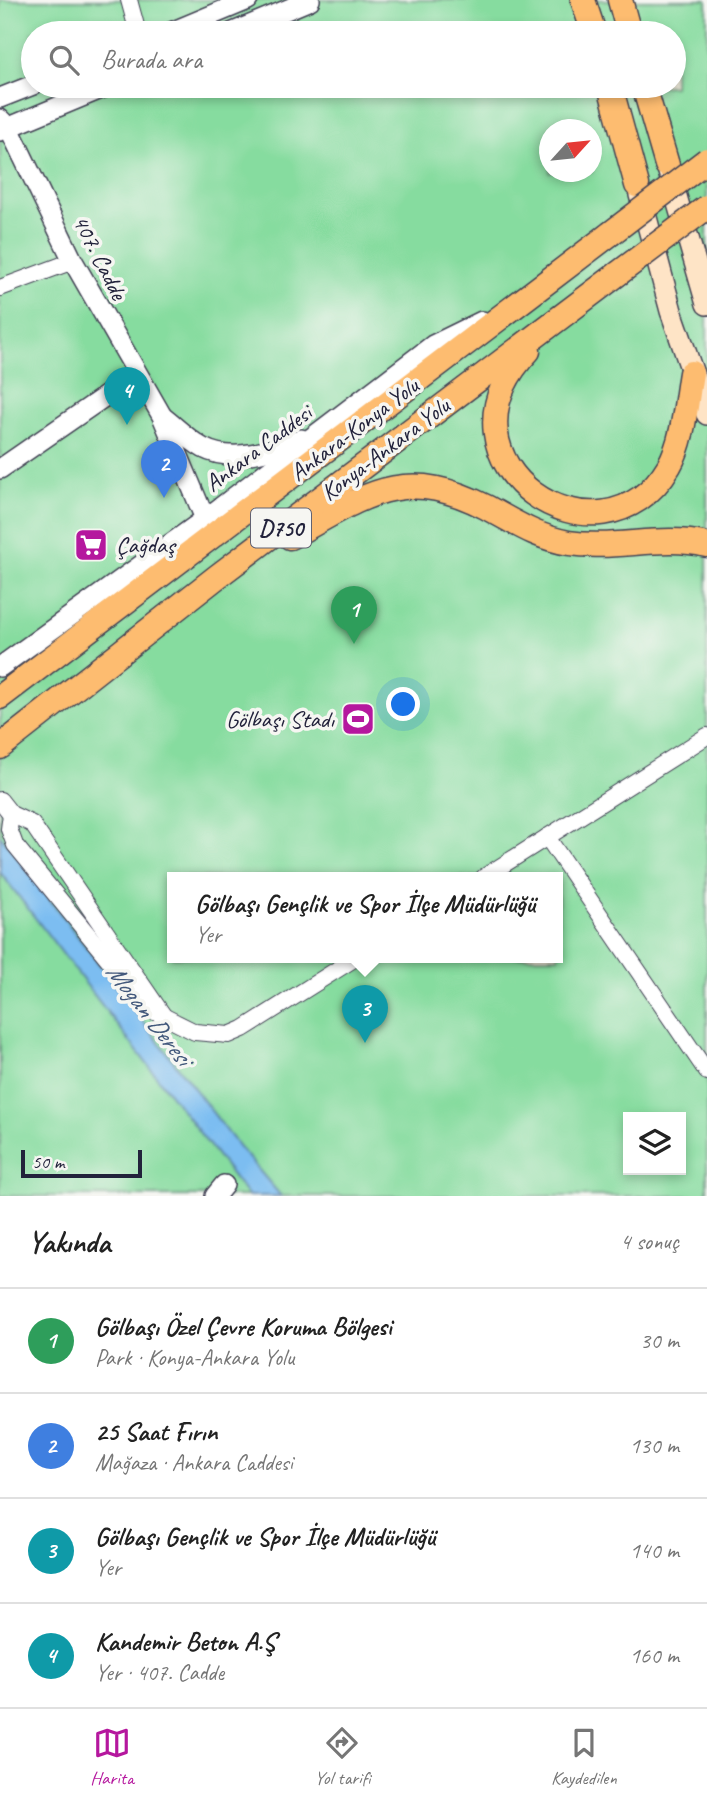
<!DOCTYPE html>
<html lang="tr">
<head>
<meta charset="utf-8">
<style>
  body { margin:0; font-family:Caveat,sans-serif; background:#f6f6f6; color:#222 }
  .controls { position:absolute; right:21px; bottom:21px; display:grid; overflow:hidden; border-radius:0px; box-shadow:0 4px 10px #0003 }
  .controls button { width:63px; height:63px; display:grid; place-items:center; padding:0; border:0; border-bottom:2px solid #e0e0e0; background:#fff; color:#222; font:35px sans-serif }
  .compass { position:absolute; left:539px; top:119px; width:63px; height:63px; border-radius:50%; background:#fff; box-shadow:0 4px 10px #0003; rotate:63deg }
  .scale { position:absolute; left:21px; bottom:18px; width:121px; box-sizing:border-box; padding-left:7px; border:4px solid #22223b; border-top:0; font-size:19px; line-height:24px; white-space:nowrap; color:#22223b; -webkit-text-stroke:5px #f6f6f2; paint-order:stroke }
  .you { position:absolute; left:404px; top:705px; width:24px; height:24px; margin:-18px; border:5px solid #fff; border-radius:50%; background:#1a73e8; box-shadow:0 0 0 10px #1a73e833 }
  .badge { display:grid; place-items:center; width:46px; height:46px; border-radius:50%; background:#b5179e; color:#fff; font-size:23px; font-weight:700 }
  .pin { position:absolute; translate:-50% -58px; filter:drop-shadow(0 2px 4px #0008) }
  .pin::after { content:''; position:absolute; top:37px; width:24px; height:21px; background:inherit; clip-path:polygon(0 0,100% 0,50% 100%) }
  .popup { position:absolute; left:167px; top:872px; width:396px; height:91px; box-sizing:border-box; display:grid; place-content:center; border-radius:0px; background:#fff; filter:drop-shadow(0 2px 5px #0005); font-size:23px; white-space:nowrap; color:#767676 }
  .popup b { font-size:26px; color:#222 }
  .popup::after { content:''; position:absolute; left:50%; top:100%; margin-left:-14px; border:14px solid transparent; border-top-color:#fff }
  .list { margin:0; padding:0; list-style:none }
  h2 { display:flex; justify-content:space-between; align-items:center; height:91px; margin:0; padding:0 28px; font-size:30px }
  h2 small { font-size:23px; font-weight:400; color:#767676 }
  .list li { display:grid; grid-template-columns:46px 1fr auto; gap:21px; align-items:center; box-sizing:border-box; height:105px; padding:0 28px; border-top:2px solid #e0e0e0 }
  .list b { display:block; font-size:26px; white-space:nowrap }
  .list p { margin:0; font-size:23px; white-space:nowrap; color:#767676 }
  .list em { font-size:23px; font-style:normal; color:#767676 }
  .icon { flex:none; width:38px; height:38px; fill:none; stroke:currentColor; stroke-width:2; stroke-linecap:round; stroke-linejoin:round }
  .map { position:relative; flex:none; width:707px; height:1196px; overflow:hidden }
  .search { position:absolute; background:#fff; box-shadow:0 4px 10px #0003; left:21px; right:21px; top:21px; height:77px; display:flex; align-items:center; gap:18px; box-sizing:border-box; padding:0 24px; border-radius:38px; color:#767676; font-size:26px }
  .sheet { height:511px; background:#fff }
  nav { display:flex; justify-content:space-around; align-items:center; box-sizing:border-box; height:98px; border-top:2px solid #e0e0e0; background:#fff; font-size:19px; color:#767676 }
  nav a { display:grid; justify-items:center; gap:4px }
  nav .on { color:#b5179e }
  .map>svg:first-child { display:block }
  .green { fill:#86dc9f; stroke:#547f6d; stroke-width:2; fill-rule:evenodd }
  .water { fill:#7cbdf1; stroke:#4f7096; stroke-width:2 }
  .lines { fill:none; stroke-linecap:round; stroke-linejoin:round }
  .minor-casing { stroke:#414053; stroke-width:18 }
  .tertiary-casing { stroke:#414053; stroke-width:22 }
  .secondary-casing { stroke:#414053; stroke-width:24 }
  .trunk-casing { stroke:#414053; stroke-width:27 }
  .minor { stroke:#fff; stroke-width:16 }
  .tertiary { stroke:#fff; stroke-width:19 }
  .secondary { stroke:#fee4c6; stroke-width:21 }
  .trunk { stroke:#fdbc70; stroke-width:24 }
  .trunk-bridge-casing { stroke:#414053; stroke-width:27; stroke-linecap:butt }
  .trunk-bridge { stroke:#fdbc70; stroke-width:24 }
  .labels { text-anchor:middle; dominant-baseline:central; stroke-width:7; stroke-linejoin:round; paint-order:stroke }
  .shield { fill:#f6f6f2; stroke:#626272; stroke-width:2 }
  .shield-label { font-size:23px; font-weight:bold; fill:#22223b }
  .street-label { font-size:24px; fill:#22223b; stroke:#f6f6f2 }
  .poi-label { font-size:24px; fill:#22223b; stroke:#f6f6f2; text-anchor:start }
  .water-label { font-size:26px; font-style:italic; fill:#42587b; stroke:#f6f6f2 }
</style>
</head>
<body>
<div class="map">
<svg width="707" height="1196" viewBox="0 0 707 1196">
  <rect width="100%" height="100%" fill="#f6f6f2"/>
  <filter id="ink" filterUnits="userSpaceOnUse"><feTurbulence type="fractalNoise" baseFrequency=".0143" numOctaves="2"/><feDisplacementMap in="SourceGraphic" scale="14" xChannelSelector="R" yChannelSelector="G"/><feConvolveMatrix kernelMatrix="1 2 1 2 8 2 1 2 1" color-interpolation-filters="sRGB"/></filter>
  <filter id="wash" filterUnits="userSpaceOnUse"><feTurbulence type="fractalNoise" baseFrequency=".00686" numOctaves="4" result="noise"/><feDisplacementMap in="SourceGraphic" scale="28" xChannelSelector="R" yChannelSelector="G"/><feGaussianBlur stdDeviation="1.57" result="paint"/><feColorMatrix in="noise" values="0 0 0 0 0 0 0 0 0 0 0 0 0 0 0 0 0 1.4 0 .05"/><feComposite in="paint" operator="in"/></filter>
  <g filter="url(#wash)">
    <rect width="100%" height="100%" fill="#f0ebd9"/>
    <!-- green -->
    <path class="green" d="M0 0H707V1196H0ZM33 33H674V86H33ZM550 130H592V172H550ZM173 877H558V957H173ZM628 1117H681V1170H628Z"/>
    <!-- water -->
    <path class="water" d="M0 835 240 1148 281 1196H249L245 1192 0 872Z"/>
  </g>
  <g filter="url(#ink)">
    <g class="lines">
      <defs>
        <g id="minor">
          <path d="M129 0 138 33"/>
          <path d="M0 288 73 261"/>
          <path d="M0 800 11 814 32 824 163 1015"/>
          <path d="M11 814 9 829 15 845 149 1009 195 1032 229 1035 243 1029 357 957"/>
          <path d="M547 837 707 1072"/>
          <path d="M484 877 707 736"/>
        </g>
        <g id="tertiary">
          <path d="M169 33 248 0"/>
          <path d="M231 33 310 0"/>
          <path d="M0 98 33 85"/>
          <path d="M0 119 9 128 73 261 162 416 205 519"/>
          <path d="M0 131 108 86"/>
          <path d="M163 417C176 427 189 440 203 448 233 464 272 450 301 439"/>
          <path d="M0 469 136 375"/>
          <path d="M0 667 205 519 433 345 482 321"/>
          <path d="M215 1196 224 1185"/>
        </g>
        <g id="secondary">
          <path d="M669 172 707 304"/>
          <path d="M640 195 671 311 707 414"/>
        </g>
        <g id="trunk">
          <path d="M583 0 594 33"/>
          <path d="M620 0 629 33"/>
          <path d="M610 86 637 185"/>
          <path d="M644 86 667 165"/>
          <path d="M528 351C422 462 601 582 669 466 684 440 686 402 691 373"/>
          <path d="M290 537C365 496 402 464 486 507 514 522 538 538 569 543 615 550 662 534 707 545"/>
          <path d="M0 697 610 234"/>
          <path d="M0 747 218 576 619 273"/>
        </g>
      </defs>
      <!-- minor casing -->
      <use href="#minor" class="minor-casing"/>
      <!-- tertiary casing -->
      <use href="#tertiary" class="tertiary-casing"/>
      <!-- secondary casing -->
      <use href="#secondary" class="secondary-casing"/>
      <!-- trunk casing -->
      <use href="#trunk" class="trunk-casing"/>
      <!-- minor -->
      <use href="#minor" class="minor"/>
      <!-- tertiary -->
      <use href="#tertiary" class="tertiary"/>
      <!-- secondary -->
      <use href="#secondary" class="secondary"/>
      <!-- trunk -->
      <use href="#trunk" class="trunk"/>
      <defs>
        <g id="trunk-bridge">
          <path d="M610 234 707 160"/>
          <path d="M619 273 707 207"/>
        </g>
      </defs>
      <!-- trunk-bridge casing -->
      <use href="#trunk-bridge" class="trunk-bridge-casing"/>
      <!-- trunk-bridge -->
      <use href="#trunk-bridge" class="trunk-bridge"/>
    </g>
  </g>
  <!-- icons -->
  <defs>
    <symbol id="supermarket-square" viewBox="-11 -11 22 22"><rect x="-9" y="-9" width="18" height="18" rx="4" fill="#b5179e" stroke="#f6f6f2"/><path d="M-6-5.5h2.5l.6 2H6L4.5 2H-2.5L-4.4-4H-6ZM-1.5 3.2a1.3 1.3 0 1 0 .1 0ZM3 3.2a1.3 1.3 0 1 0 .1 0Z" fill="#fff"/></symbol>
    <symbol id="stadium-square" viewBox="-11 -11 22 22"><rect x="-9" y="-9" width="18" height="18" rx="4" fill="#b5179e" stroke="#f6f6f2"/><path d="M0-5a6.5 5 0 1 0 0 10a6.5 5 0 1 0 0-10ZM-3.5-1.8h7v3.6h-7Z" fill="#fff"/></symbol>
  </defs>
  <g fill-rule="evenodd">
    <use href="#supermarket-square" x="72" y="526" width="38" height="38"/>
    <use href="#stadium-square" x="339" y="700" width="38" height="38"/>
  </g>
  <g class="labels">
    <!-- shield labels -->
    <rect class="shield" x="251" y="508.5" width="60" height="39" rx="5"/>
    <g class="shield-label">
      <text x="281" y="528">D750</text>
    </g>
    <!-- street labels -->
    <g class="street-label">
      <text transform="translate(100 257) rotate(63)">407. Cadde</text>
      <text transform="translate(354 429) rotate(-37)">Ankara-Konya Yolu</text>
      <text transform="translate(258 448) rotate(-37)">Ankara Caddesi</text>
      <text transform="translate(385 449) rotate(-37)">Konya-Ankara Yolu</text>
    </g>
    <!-- poi labels -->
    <g class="poi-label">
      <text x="116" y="545">Çağdaş</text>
      <text x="334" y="719" text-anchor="end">Gölbaşı Stadı</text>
    </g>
    <!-- water labels -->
    <g class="water-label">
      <text transform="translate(149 1014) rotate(52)">Mogan Deresi</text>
    </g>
  </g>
</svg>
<div class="controls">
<button><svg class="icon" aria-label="layers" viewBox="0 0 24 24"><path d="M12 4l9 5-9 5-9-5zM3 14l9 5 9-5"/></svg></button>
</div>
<svg class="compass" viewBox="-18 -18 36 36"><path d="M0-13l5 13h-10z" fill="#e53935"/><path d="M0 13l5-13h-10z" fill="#767676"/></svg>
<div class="scale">50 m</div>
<div class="you"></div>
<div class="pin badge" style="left:354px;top:644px;background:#2e9e5b">1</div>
<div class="pin badge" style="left:164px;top:498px;background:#3f7fe0">2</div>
<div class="pin badge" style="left:365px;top:1043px;background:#0f9aa8">3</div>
<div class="popup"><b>Gölbaşı Gençlik ve Spor İlçe Müdürlüğü</b>Yer</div>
<div class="pin badge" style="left:127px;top:425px;background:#0f9aa8">4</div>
<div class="search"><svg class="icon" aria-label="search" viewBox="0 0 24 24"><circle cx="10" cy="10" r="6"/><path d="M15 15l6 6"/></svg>Burada ara</div>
</div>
<section class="sheet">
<h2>Yakında<small>4 sonuç</small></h2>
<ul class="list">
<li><span class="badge" style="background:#2e9e5b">1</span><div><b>Gölbaşı Özel Çevre Koruma Bölgesi</b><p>Park · Konya-Ankara Yolu</p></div><em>30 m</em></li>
<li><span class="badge" style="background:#3f7fe0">2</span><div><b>25 Saat Fırın</b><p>Mağaza · Ankara Caddesi</p></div><em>130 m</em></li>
<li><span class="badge" style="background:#0f9aa8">3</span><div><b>Gölbaşı Gençlik ve Spor İlçe Müdürlüğü</b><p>Yer</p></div><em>140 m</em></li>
<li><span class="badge" style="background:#0f9aa8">4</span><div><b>Kandemir Beton A.Ş</b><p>Yer · 407. Cadde</p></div><em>160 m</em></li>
</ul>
</section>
<nav>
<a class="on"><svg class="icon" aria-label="map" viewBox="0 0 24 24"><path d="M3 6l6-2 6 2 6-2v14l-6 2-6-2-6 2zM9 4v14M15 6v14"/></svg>Harita</a>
<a><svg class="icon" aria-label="directions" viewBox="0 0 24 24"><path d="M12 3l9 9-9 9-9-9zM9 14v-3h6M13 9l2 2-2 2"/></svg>Yol tarifi</a>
<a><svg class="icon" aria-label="saved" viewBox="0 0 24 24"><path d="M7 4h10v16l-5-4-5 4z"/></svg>Kaydedilen</a>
</nav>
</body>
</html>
